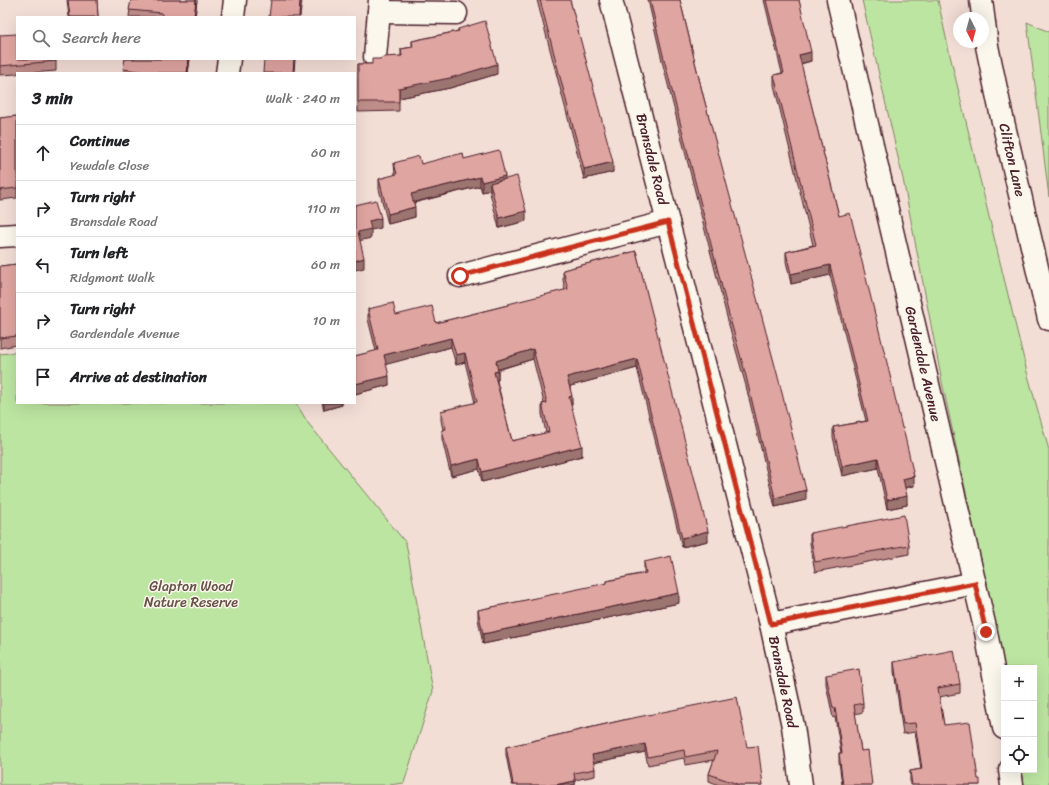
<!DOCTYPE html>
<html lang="en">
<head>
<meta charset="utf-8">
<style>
  body { margin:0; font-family:Sriracha,sans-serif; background:#f6f6f6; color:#202124 }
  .controls { position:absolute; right:12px; bottom:12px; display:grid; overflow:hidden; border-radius:0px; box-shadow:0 4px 16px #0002 }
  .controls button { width:36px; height:36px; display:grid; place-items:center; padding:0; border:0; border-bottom:1px solid #e0e0e0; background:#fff; color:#202124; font:20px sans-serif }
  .compass { position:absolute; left:953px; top:12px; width:36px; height:36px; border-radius:50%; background:#fff; box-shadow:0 4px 16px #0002; rotate:174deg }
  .stop { position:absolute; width:12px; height:12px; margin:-9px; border:3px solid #c8321e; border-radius:50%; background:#fff }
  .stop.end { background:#c8321e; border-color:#fff; box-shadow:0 1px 4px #0008 }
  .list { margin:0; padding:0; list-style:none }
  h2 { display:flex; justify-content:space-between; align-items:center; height:52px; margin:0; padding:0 16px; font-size:17px }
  h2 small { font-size:13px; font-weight:400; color:#757577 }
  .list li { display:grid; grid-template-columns:26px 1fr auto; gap:12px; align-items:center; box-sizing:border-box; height:56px; padding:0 16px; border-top:1px solid #e0e0e0 }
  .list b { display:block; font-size:15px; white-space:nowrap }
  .list p { margin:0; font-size:13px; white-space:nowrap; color:#757577 }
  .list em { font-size:13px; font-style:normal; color:#757577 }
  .icon { flex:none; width:22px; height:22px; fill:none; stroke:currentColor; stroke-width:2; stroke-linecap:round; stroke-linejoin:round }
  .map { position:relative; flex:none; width:1049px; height:785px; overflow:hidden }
  .search { position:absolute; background:#fff; box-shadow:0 4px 16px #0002; left:16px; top:16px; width:340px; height:44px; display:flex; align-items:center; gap:10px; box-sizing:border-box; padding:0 14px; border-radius:0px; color:#757577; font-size:15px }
  .panel { position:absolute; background:#fff; box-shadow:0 4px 16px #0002; left:16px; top:72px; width:340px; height:332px; border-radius:0px }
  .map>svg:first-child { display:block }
  .green { fill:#bce5a1; stroke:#838266 }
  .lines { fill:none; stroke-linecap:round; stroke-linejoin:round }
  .minor-casing { stroke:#4a1f2b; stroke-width:25 }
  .minor { stroke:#fbf7ec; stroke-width:22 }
  .wall { fill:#c08e8a; stroke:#4a1f2b; fill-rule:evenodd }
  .shaded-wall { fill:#9c7471; stroke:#4a1f2b }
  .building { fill:#dfa5a1; stroke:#4a1f2b; fill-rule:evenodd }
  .route { stroke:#c8321e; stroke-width:5 }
  .labels { text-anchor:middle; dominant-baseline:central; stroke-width:3; stroke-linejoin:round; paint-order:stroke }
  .street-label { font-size:14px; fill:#4a1f2b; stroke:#fbf7ec }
  .park-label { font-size:14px; fill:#665048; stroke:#fbf7ec }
</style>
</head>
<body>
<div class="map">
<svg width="1049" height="785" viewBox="0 0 1049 785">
  <rect width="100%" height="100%" fill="#f3ded6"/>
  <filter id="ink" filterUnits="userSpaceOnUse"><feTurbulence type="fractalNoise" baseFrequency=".025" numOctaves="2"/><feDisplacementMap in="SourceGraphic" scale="8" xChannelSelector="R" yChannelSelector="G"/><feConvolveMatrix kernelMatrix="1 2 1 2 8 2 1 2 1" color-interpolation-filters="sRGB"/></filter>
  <g filter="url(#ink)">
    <!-- green -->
    <g class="green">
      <path d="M862 0H938L948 47 999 258 1027 372 1049 450V785H1024L1022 770H1034V668H1004L942 382 903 179Z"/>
      <path d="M1027 22 1049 32V197Z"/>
      <path d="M17 352V403H296L308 423 406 543 433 691 404 783 389 785H0V354Z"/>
    </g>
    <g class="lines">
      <defs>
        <g id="minor">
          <path d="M611 0 771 624 793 726 801 785"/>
          <path d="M838 0 986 632 1004 728"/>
          <path d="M981 0 987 46 1001 113 1049 319"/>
          <path d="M379 12 456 13"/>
          <path d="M233 17 235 0"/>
          <path d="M375 57 380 0"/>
          <path d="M227 73 229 59"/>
          <path d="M0 236 17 235"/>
          <path d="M460 276 668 222"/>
          <path d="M771 624 975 583"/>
          <path d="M1010 770 1012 785"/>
        </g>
      </defs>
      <!-- minor casing -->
      <use href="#minor" class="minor-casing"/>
      <!-- minor -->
      <use href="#minor" class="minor"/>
    </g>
    <!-- wall -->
    <g class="wall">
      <path d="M67 0H97L98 17H69Z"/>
      <path d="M131 0H197L195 17H129Z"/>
      <path d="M537 0H570L613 172 584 179Z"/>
      <path d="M648 0H680L703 95 806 500 775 507 746 386 729 325 663 65Z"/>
      <path d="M764 0H799L811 61 801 64 839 216 914 486 905 488 907 505 887 509 878 468 842 476 833 437V427L866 421 830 275 791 284 786 261V252L813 245 774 85V75L782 73Z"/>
      <path d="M458 29 497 74 450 88 399 98V111L358 112V64H372L380 59 401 56V49L412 47V41L458 31Z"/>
      <path d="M0 35 56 59V71L30 73H17V74L0 75Z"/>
      <path d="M125 59H190L188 73H123Z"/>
      <path d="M17 116V198L0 200V118Z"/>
      <path d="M464 159 505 179 526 221 499 228 490 193V190L482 192 480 186 414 203 415 217 388 224 379 189V179L395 175 394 163 421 164Z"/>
      <path d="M636 251 708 541 682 547 637 368 570 386 572 405 571 406 582 456 482 482 479 469 451 476 442 439V430H443L441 420V411L475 403 465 362 456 365 451 347 386 364 389 385 355 394V356L376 351 368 319V309L436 323 508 305 565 290 563 280V270ZM533 359 544 403 542 404V414L546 433 512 441 497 381 498 380V370Z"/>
      <path d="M17 264V345L0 348V266Z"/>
      <path d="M322 403H342V405L324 410Z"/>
      <path d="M810 533 909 545V554L815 572 810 543Z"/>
      <path d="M644 562 679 603 483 644 478 619V610L607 584V581L644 573Z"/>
      <path d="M894 662 960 684V693L939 697 944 725 978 779 980 785H910V771L921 769 915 732 903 734 894 671Z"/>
      <path d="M826 675 863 703V712L855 714 861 751 872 785H842L839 762V753H841L835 717 833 718 826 684Z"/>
      <path d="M628 719 747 747 763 785H719L709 781V774L714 760 685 765 684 758 648 765 645 752 593 763 595 769V776L575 780V785H512L506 755V747Z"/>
    </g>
    <!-- shaded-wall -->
    <g class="shaded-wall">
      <path d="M196 0H197L195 17H194Z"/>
      <path d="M300 0H302L300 17H299Z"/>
      <path d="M811 52V61L799 64V55Z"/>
      <path d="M189 59H190L188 73H187Z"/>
      <path d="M294 59H295L294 73H293Z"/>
      <path d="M497 64V74L450 88 399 98V88Z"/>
      <path d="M613 162V172L584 179V169Z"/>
      <path d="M505 176V186L490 183V190L482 192V182Z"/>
      <path d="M480 177V186L411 203V194Z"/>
      <path d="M415 207V217L388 224V214Z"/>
      <path d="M526 211V221L499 228V218Z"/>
      <path d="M381 218V228L371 230V238L358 241V232L369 221Z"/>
      <path d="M364 258V268L355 270V261Z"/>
      <path d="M830 265V275L791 284V274Z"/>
      <path d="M451 338V347L384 365V355Z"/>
      <path d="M533 349V359L496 370V361Z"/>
      <path d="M465 353V362L456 365V355Z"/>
      <path d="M637 359V368L567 387V377Z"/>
      <path d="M498 371V380L494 381V372Z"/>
      <path d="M389 376V385L355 394V384Z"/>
      <path d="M572 396V405L569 407V397Z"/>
      <path d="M324 403H342V405L324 410Z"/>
      <path d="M582 446V456L482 482V472Z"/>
      <path d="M878 458V468L842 476V466Z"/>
      <path d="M479 459V469L451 476V466Z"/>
      <path d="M914 476V486L903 488V479Z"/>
      <path d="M806 490V500L775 507V498Z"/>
      <path d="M907 496V505L887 509V500Z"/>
      <path d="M708 531V541L682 547V538Z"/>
      <path d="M679 593V603L483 644V634Z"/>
      <path d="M645 744V752L592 763V755Z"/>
      <path d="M575 781V785H554Z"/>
    </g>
    <!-- building -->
    <g class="building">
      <path d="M68 0H97L98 17H70Z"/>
      <path d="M131 0H196L194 17H162V13L129 10Z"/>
      <path d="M271 0H300L299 17H269Z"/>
      <path d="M540 0H570L613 162 584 169Z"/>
      <path d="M650 0H680L703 95 779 381 806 490 775 498 746 376 729 315 663 55Z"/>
      <path d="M766 0H799L811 52 799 55 839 216 850 213 889 371 902 428H903L914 476 903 479 907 496 887 500 878 458 842 466 833 427 868 421 830 265 791 274 786 252 816 245 774 75 784 73Z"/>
      <path d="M485 21 497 64 450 78 399 88V102H358V64H372V59H380L383 57 402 56 401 49 413 47 412 41 459 31 458 29Z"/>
      <path d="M17 34V59H56V61L0 66V35Z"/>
      <path d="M125 59H189L187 73H153L123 69Z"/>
      <path d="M264 59H294L293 73H263Z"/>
      <path d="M17 116V188L0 190V118Z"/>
      <path d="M499 150 505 176 482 182 480 177 411 194 415 207 388 214 379 179 397 174 394 163 419 156 421 164 463 153 464 159Z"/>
      <path d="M517 176 526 211 499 218 490 183Z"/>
      <path d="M376 200 381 218 369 221 371 229 358 232 364 258 355 261V205Z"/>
      <path d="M636 251 708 531 682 538 637 359 567 377 572 396 569 397 582 446 482 472 479 459 451 466 442 430 446 429 441 411 477 402 465 353 456 355 451 338 384 355 389 376 355 384V356L378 350 368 309 393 303 396 315 432 306 436 323 508 305V304L568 289 563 270ZM533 349 547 403 542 404 549 432 512 441 494 372 498 371 496 361Z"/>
      <path d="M17 264V336L0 338V266Z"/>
      <path d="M904 515 909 545 815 562 810 533Z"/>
      <path d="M671 556 679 593 483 634 478 610 607 583V581L646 573 644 562Z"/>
      <path d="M954 650 960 684 938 688 944 725 970 722 978 779H980V785H912L910 771 922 769 915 723 903 724 894 662Z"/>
      <path d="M859 669 863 703 854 705 861 751 868 750 872 785H843L839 753H842L835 708H833L826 675Z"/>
      <path d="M737 697 747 747 758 746 763 785H740L709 774 717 751 685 757 684 750 648 757 645 744 592 755 595 769 574 773 575 781 554 785H513L512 778 506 747 628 719Z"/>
    </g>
  </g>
  <g class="lines" filter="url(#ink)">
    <!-- route -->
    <path class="route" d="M460 276 668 222 771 624 975 583 986 632"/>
  </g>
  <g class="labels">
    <!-- street labels -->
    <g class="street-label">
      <text transform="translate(652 159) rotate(76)">Bransdale Road</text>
      <text transform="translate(1012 160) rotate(77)">Clifton Lane</text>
      <text transform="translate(923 364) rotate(77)">Gardendale Avenue</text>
      <text transform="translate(783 682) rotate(78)">Bransdale Road</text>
    </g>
    <!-- park labels -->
    <g class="park-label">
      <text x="191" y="586">Glapton Wood<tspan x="191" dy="16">Nature Reserve</tspan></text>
    </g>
  </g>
</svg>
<div class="controls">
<button>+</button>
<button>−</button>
<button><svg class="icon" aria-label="locate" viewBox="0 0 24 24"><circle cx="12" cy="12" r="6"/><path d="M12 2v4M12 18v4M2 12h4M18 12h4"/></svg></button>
</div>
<svg class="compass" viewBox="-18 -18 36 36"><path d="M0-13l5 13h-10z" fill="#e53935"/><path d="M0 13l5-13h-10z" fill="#757577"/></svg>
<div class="stop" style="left:460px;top:276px"></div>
<div class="stop end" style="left:986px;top:632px"></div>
<div class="search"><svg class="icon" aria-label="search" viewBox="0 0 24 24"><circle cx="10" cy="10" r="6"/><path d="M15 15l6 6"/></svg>Search here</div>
<section class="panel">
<h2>3 min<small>Walk · 240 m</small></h2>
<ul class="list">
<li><svg class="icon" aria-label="ahead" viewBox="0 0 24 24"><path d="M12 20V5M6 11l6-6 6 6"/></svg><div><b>Continue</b><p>Yewdale Close</p></div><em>60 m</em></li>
<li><svg class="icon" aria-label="right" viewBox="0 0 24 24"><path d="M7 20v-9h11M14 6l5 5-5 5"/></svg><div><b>Turn right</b><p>Bransdale Road</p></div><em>110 m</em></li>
<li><svg class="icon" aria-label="left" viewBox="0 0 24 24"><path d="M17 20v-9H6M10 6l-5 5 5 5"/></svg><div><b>Turn left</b><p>Ridgmont Walk</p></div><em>60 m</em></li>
<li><svg class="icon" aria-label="right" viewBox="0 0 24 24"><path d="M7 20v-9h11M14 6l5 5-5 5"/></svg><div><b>Turn right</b><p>Gardendale Avenue</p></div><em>10 m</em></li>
<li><svg class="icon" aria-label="arrive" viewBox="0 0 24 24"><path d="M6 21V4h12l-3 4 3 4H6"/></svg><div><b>Arrive at destination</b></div></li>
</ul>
</section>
</div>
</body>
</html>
